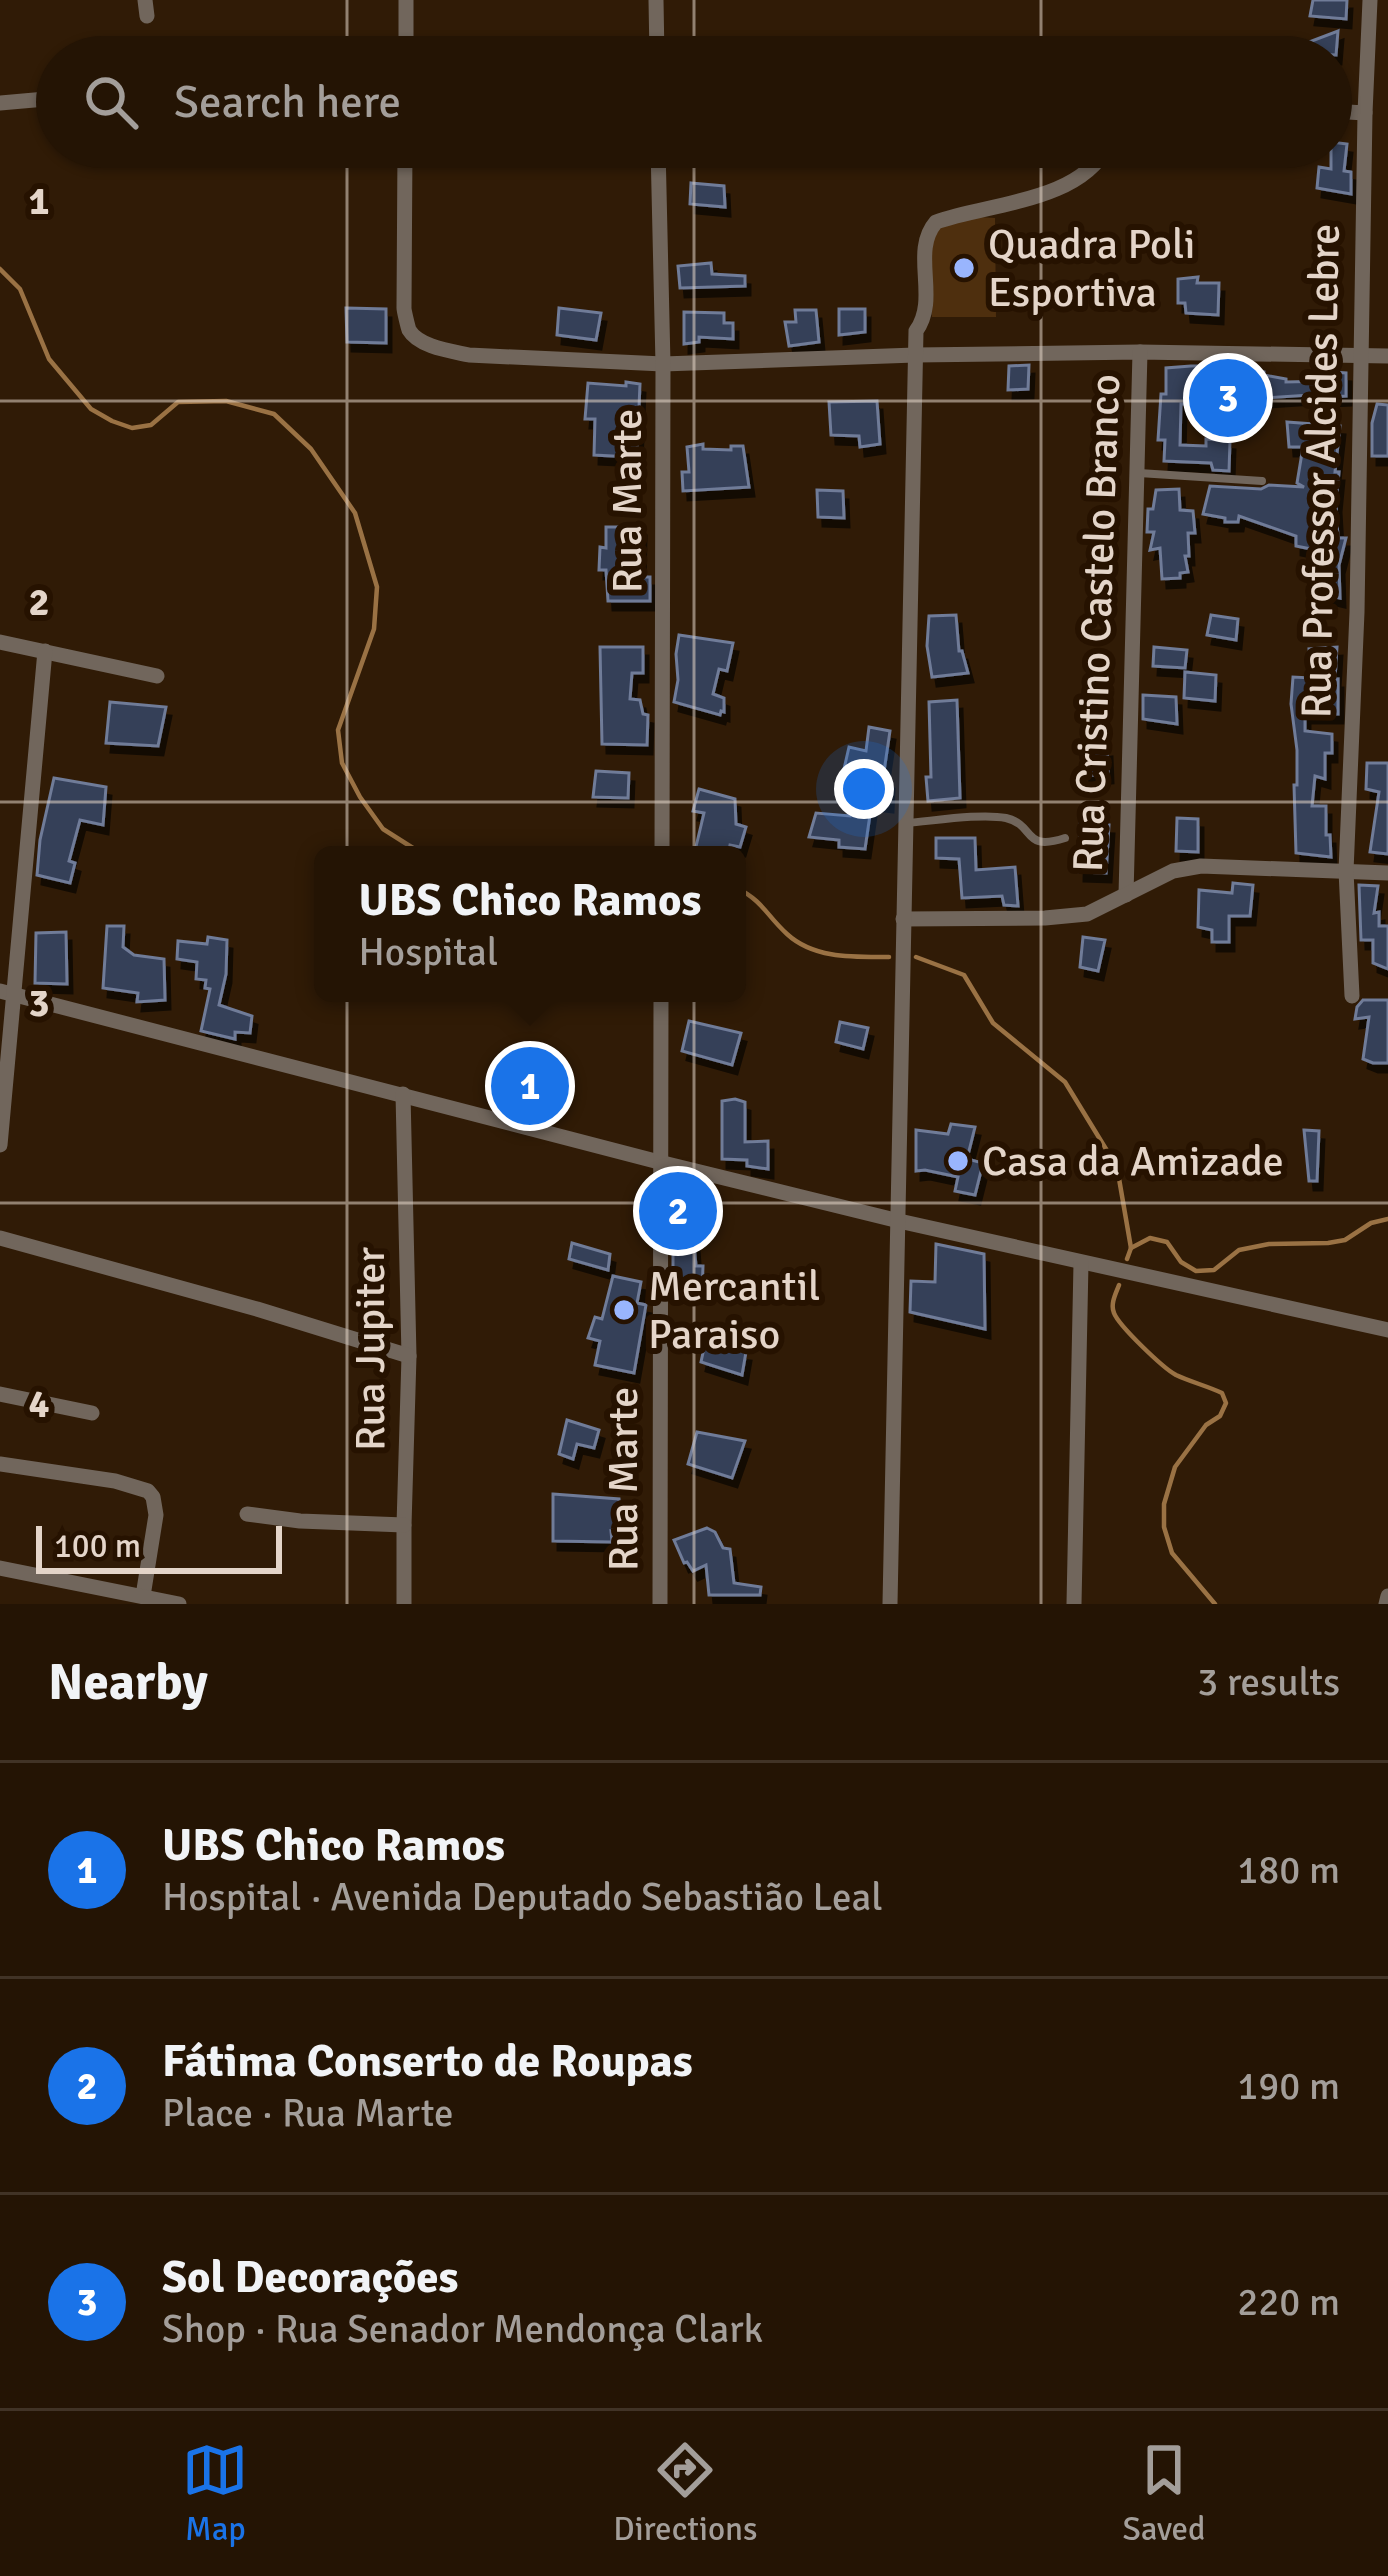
<!DOCTYPE html>
<html lang="en">
<head>
<meta charset="utf-8">
<style>
  body { margin:0; font-family:Signika,sans-serif; background:#302113; color:#f1f3f6 }
  .scale { position:absolute; left:36px; bottom:30px; width:246px; box-sizing:border-box; padding-left:12px; border:6px solid #e4d5c9; border-top:0; font-size:33px; line-height:42px; white-space:nowrap; color:#e4d5c9; -webkit-text-stroke:9px #261200; paint-order:stroke }
  .you { position:absolute; left:864px; top:789px; width:42px; height:42px; margin:-30px; border:9px solid #fff; border-radius:50%; background:#1a73e8; box-shadow:0 0 0 18px #1a73e833 }
  .badge { display:grid; place-items:center; width:78px; height:78px; border-radius:50%; background:#1a73e8; color:#fff; font-size:39px; font-weight:700 }
  .pin { position:absolute; translate:-50% -50%; border:6px solid #fff; box-shadow:0 3px 12px #0006 }
  .popup { position:absolute; left:314px; top:846px; width:432px; height:156px; box-sizing:border-box; display:grid; place-content:center; border-radius:18px; background:#241404; filter:drop-shadow(0 3px 9px #0005); font-size:39px; white-space:nowrap; color:#a39e9a }
  .popup b { font-size:45px; color:#f1f3f6 }
  .popup::after { content:''; position:absolute; left:50%; top:100%; margin-left:-24px; border:24px solid transparent; border-top-color:#241404 }
  .list { margin:0; padding:0; list-style:none }
  h2 { display:flex; justify-content:space-between; align-items:center; height:156px; margin:0; padding:0 48px; font-size:51px }
  h2 small { font-size:39px; font-weight:400; color:#a39e9a }
  .list li { display:grid; grid-template-columns:78px 1fr auto; gap:36px; align-items:center; box-sizing:border-box; height:216px; padding:0 48px; border-top:3px solid #413326 }
  .list b { display:block; font-size:45px; white-space:nowrap }
  .list p { margin:0; font-size:39px; white-space:nowrap; color:#a39e9a }
  .list em { font-size:39px; font-style:normal; color:#a39e9a }
  .icon { flex:none; width:66px; height:66px; fill:none; stroke:currentColor; stroke-width:2; stroke-linecap:round; stroke-linejoin:round }
  .map { position:relative; flex:none; width:1388px; height:1604px; overflow:hidden }
  .search { position:absolute; background:#241404; box-shadow:0 3px 9px #0004; left:36px; right:36px; top:36px; height:132px; display:flex; align-items:center; gap:30px; box-sizing:border-box; padding:0 42px; border-radius:66px; color:#a39e9a; font-size:45px }
  .sheet { height:804px; background:#241404 }
  nav { display:flex; justify-content:space-around; align-items:center; box-sizing:border-box; height:168px; border-top:3px solid #413326; background:#241404; font-size:33px; color:#a39e9a }
  nav a { display:grid; justify-items:center; gap:6px }
  nav .on { color:#1a73e8 }
  .map>svg:first-child { display:block }
  .green { fill:#4e2f0e }
  .lines { fill:none; stroke-linecap:round; stroke-linejoin:round }
  .stream { stroke:#9a7244; stroke-width:4.5 }
  .building { fill:#353f59; stroke:#6f7b98; stroke-width:3; filter:url(#shadow) }
  .lane { stroke:#71665c; stroke-width:8 }
  .street { stroke:#71665c; stroke-width:15 }
  .grid { fill:none; stroke:#e4d5c9; stroke-width:3; stroke-opacity:0.55 }
  .poi-dot { fill:#99b5fd; stroke:#261200; stroke-width:4.5 }
  .labels { text-anchor:middle; dominant-baseline:central; stroke-width:12; stroke-linejoin:round; paint-order:stroke }
  .poi-label { font-size:42px; fill:#e4d5c9; stroke:#261200; text-anchor:start }
  .street-label { font-size:42px; fill:#e4d5c9; stroke:#261200 }
  .grid-label { font-size:39px; text-anchor:middle; font-weight:bold; fill:#e4d5c9; stroke:#261200; stroke-width:12; stroke-linejoin:round; paint-order:stroke }
</style>
</head>
<body>
<div class="map">
<svg width="1388" height="1604" viewBox="0 0 1388 1604">
  <defs>
    <filter id="shadow"><feDropShadow dx="5" dy="9" stdDeviation="0" flood-color="#0009"/></filter>
  </defs>
  <rect width="100%" height="100%" fill="#301b06"/>
  <!-- green -->
  <path class="green" d="M963 216 995 218 996 317H932V218Z"/>
  <g class="lines">
    <!-- stream -->
    <g class="stream">
      <path d="M0 269 20 289 49 359 91 409 112 421 132 428 151 425 178 402 226 401 274 414 311 449 355 513 377 587 374 629 338 730 342 763 360 797 383 829 424 855"/>
      <path d="M737 888C764 902 766 915 787 934 814 959 854 957 889 957"/>
      <path d="M916 957 964 975 993 1023 1065 1082 1117 1167 1131 1248 1127 1259"/>
      <path d="M1131 1248 1150 1238 1167 1242 1181 1262 1196 1271 1214 1270 1239 1250 1269 1244 1328 1243 1345 1240 1371 1223 1388 1219"/>
      <path d="M1119 1285C1116 1293 1110 1304 1114 1313 1119 1326 1163 1368 1176 1375 1191 1382 1207 1386 1222 1393L1226 1403 1220 1416 1206 1425 1175 1467 1164 1504V1527L1172 1553 1215 1604"/>
    </g>
  </g>
  <!-- building -->
  <g class="building">
    <path d="M1313 0H1347L1346 19 1310 16Z"/>
    <path d="M1338 31 1336 55 1310 54 1309 42Z"/>
    <path d="M1331 142 1347 144 1344 171 1351 172V194L1317 188 1319 167 1331 169Z"/>
    <path d="M691 183 724 186 725 207 690 204Z"/>
    <path d="M711 263 712 274 745 276V286L680 288 678 266Z"/>
    <path d="M1198 277 1197 283H1219L1218 315 1186 313 1185 303H1178V279Z"/>
    <path d="M346 308 386 309V343L347 342Z"/>
    <path d="M559 308 601 313 596 340 557 335Z"/>
    <path d="M839 309H865V332L839 335Z"/>
    <path d="M795 310H816L819 342 789 346 785 322H796Z"/>
    <path d="M684 312 724 313V323H733V339L699 337V342L684 344Z"/>
    <path d="M1029 365 1028 389 1008 390 1009 366Z"/>
    <path d="M1191 366H1217L1216 372H1264V375L1286 379V382L1330 381 1333 372 1346 373V396L1309 398V395L1217 401V393L1188 397 1185 404H1181L1180 445 1206 446V439L1230 441 1229 471 1213 470 1211 463 1164 461 1165 440H1158L1161 394H1166V368Z"/>
    <path d="M626 382 640 384 637 452 631 450V457L594 455 595 419H585L588 383 626 386Z"/>
    <path d="M877 401 880 444 860 447 859 436 831 435 829 402Z"/>
    <path d="M1377 404 1388 405V456H1372V423Z"/>
    <path d="M1287 422 1340 426 1335 472H1339L1336 503 1338 538H1346L1339 565 1340 598 1323 594 1325 574 1311 572 1316 550 1296 546V536L1239 516 1238 522H1225V518L1203 514 1210 486 1261 489 1269 485 1304 487 1297 483 1303 447H1289Z"/>
    <path d="M703 444V449L731 450V446H743L749 487 683 491 682 472H689L687 447Z"/>
    <path d="M1179 489 1180 510 1193 511 1195 533H1188L1189 556H1185L1188 572 1180 573V578L1162 579 1160 548 1150 550 1154 532H1147L1148 509H1153L1156 490Z"/>
    <path d="M817 490 843 491 844 518 818 517Z"/>
    <path d="M606 527H641L640 577H650V601H608L606 570H599L600 547 606 548Z"/>
    <path d="M956 615 959 651H962L968 673 932 677 927 646 929 616Z"/>
    <path d="M1211 615 1238 619 1236 640 1207 635Z"/>
    <path d="M679 635 733 643 727 671 719 669 713 694 724 698V712L721 711 720 715 674 702 678 680 676 654Z"/>
    <path d="M600 647H643V673H632L630 699 640 700 643 714 648 715 647 745 602 744Z"/>
    <path d="M1154 647 1187 650 1185 668 1153 666Z"/>
    <path d="M1337 647 1335 679H1338V714H1305V731L1332 734V753H1325V779L1315 776 1312 806H1326V835H1330L1331 857 1296 853 1294 785H1297V750L1291 704 1293 677 1311 678 1309 649Z"/>
    <path d="M1185 672 1216 675 1215 701 1184 698Z"/>
    <path d="M1143 695 1176 697 1177 724 1143 719Z"/>
    <path d="M957 700 960 798 928 801 926 777H931L929 702Z"/>
    <path d="M110 702 166 707 158 746 106 743Z"/>
    <path d="M869 727 890 731 883 778 889 780 888 803 872 801 865 849 839 847V840L809 837 816 813 850 816 856 770 844 769 849 747 866 751Z"/>
    <path d="M1107 748 1108 774 1085 776 1082 752Z"/>
    <path d="M1367 763H1388V854L1370 852 1379 792 1366 789Z"/>
    <path d="M596 771 629 773 628 798 593 797Z"/>
    <path d="M54 778 106 787 103 825 80 820 69 861 75 863 70 883 37 875 40 840Z"/>
    <path d="M699 789 735 799 736 824 746 827 740 847 730 845 728 855H694L704 813 693 811Z"/>
    <path d="M1177 818 1198 819V852L1176 851Z"/>
    <path d="M1080 824 1109 825 1106 873 1079 872Z"/>
    <path d="M936 838H975L976 870 1015 867 1018 906 1004 905 1002 896 962 898 959 859 936 858Z"/>
    <path d="M1233 883 1253 885 1250 916H1229V942H1212V930L1198 927 1199 890 1232 893Z"/>
    <path d="M1359 885 1378 886 1374 913 1379 912V926H1388V969L1373 963V940H1361Z"/>
    <path d="M107 926H124L123 947 134 955 164 959 165 1000 137 1002 138 993 103 988Z"/>
    <path d="M66 932 67 984 35 983 36 933Z"/>
    <path d="M208 937 227 940 226 974 219 1005 252 1016 250 1033 235 1032V1039L201 1031 210 989 205 988 206 980 196 979 197 962 177 959 178 941 207 944Z"/>
    <path d="M1083 937 1105 940 1098 971 1080 967Z"/>
    <path d="M1363 1000H1388V1063H1373L1363 1059 1369 1017 1355 1019 1357 1007Z"/>
    <path d="M689 1021 741 1033 732 1065 682 1051Z"/>
    <path d="M840 1022 868 1028 863 1049 836 1042Z"/>
    <path d="M735 1099 745 1102V1142L768 1141V1169L747 1166V1160L722 1159V1101Z"/>
    <path d="M951 1124 975 1127 967 1159 983 1163 975 1195 955 1191 958 1177 925 1170 916 1171V1130L948 1134Z"/>
    <path d="M1304 1130 1319 1131 1317 1181H1309Z"/>
    <path d="M673 1241 694 1242 696 1266H703L702 1294 673 1293Z"/>
    <path d="M572 1243 610 1254 608 1270 569 1259Z"/>
    <path d="M936 1244 984 1254 985 1329 910 1312 911 1281 935 1282Z"/>
    <path d="M613 1276 641 1282 637 1303 646 1305 634 1373 595 1365 600 1341 588 1338 595 1317 602 1319Z"/>
    <path d="M704 1348 746 1352 742 1375 701 1362Z"/>
    <path d="M567 1420 599 1430 594 1448 577 1444 573 1459 559 1454Z"/>
    <path d="M697 1432 745 1441 732 1478 688 1464Z"/>
    <path d="M553 1494 619 1499 621 1534 611 1531 612 1542 553 1541Z"/>
    <path d="M707 1528 715 1532 723 1548 730 1549 734 1583 761 1587 760 1595H709L706 1565 693 1571 687 1562 684 1563 674 1540Z"/>
  </g>
  <g class="lines">
    <!-- lane -->
    <g class="lane">
      <path d="M1139 473 1262 481"/>
      <path d="M907 823C933 821 981 813 1006 818 1036 825 1022 852 1065 838"/>
    </g>
    <!-- street -->
    <g class="street">
      <path d="M145 0 147 16"/>
      <path d="M656 0 657 57"/>
      <path d="M406 57V0"/>
      <path d="M0 103 57 98"/>
      <path d="M1331 111 1365 113"/>
      <path d="M405 147 404 308C404 311 408 327 409 330 419 347 451 351 469 355L663 364 915 355 1140 352 1388 356"/>
      <path d="M658 147 663 364 662 855"/>
      <path d="M0 642 157 676"/>
      <path d="M1126 895 1140 352"/>
      <path d="M903 919 1045 918 1087 914 1173 871 1201 866 1388 873"/>
      <path d="M0 991 659 1162 899 1221 1388 1330"/>
      <path d="M1352 996 1346 871 1357 612 1365 113 1370 0"/>
      <path d="M403 1094 409 1356 404 1525V1604"/>
      <path d="M0 1145 45 651"/>
      <path d="M0 1238 257 1309 409 1356"/>
      <path d="M0 1394 92 1413"/>
      <path d="M0 1464 115 1481 148 1491 153 1497 156 1515 143 1596"/>
      <path d="M247 1514 300 1521 404 1525"/>
      <path d="M0 1568 179 1604"/>
      <path d="M660 1604 661 993"/>
      <path d="M890 1604 916 331C940 298 910 252 936 222 990 203 1078 202 1107 147"/>
      <path d="M1074 1604 1081 1263"/>
      <path d="M1386 1604 1388 1596"/>
    </g>
  </g>
  <!-- grid -->
  <path class="grid" d="M347 0V57M694 0V57M1041 0V57M347 147V1604M694 147V1604M1041 147V1604M0 401H1388M0 802H1388M0 1203H1388"/>
  <!-- markers -->
  <g class="poi-dot">
    <circle cx="964" cy="268" r="12"/>
    <circle cx="958" cy="1161" r="12"/>
    <circle cx="624" cy="1310" r="12"/>
  </g>
  <g class="labels">
    <!-- poi labels -->
    <g class="poi-label">
      <text x="988" y="244">Quadra Poli<tspan x="988" dy="48">Esportiva</tspan></text>
      <text x="982" y="1161">Casa da Amizade</text>
      <text x="648" y="1286">Mercantil<tspan x="648" dy="48">Paraiso</tspan></text>
    </g>
    <!-- street labels -->
    <g class="street-label">
      <text transform="translate(1321 471) rotate(-89)">Rua Professor Alcides Lebre</text>
      <text transform="translate(627 501) rotate(-90)">Rua Marte</text>
      <text transform="translate(1097 623) rotate(-88)">Rua Cristino Castelo Branco</text>
      <text transform="translate(370 1349) rotate(-90)">Rua Jupiter</text>
      <text transform="translate(623 1479) rotate(-90)">Rua Marte</text>
    </g>
  </g>
  <g class="grid-label">
    <text x="39" y="214">1</text>
    <text x="39" y="615">2</text>
    <text x="39" y="1016">3</text>
    <text x="39" y="1417">4</text>
  </g>
</svg>
<div class="scale">100 m</div>
<div class="you"></div>
<div class="pin badge" style="left:530px;top:1086px">1</div>
<div class="popup"><b>UBS Chico Ramos</b>Hospital</div>
<div class="pin badge" style="left:678px;top:1211px">2</div>
<div class="pin badge" style="left:1228px;top:398px">3</div>
<div class="search"><svg class="icon" aria-label="search" viewBox="0 0 24 24"><circle cx="10" cy="10" r="6"/><path d="M15 15l6 6"/></svg>Search here</div>
</div>
<section class="sheet">
<h2>Nearby<small>3 results</small></h2>
<ul class="list">
<li><span class="badge">1</span><div><b>UBS Chico Ramos</b><p>Hospital · Avenida Deputado Sebastião Leal</p></div><em>180 m</em></li>
<li><span class="badge">2</span><div><b>Fátima Conserto de Roupas</b><p>Place · Rua Marte</p></div><em>190 m</em></li>
<li><span class="badge">3</span><div><b>Sol Decorações</b><p>Shop · Rua Senador Mendonça Clark</p></div><em>220 m</em></li>
</ul>
</section>
<nav>
<a class="on"><svg class="icon" aria-label="map" viewBox="0 0 24 24"><path d="M3 6l6-2 6 2 6-2v14l-6 2-6-2-6 2zM9 4v14M15 6v14"/></svg>Map</a>
<a><svg class="icon" aria-label="directions" viewBox="0 0 24 24"><path d="M12 3l9 9-9 9-9-9zM9 14v-3h6M13 9l2 2-2 2"/></svg>Directions</a>
<a><svg class="icon" aria-label="saved" viewBox="0 0 24 24"><path d="M7 4h10v16l-5-4-5 4z"/></svg>Saved</a>
</nav>
</body>
</html>
